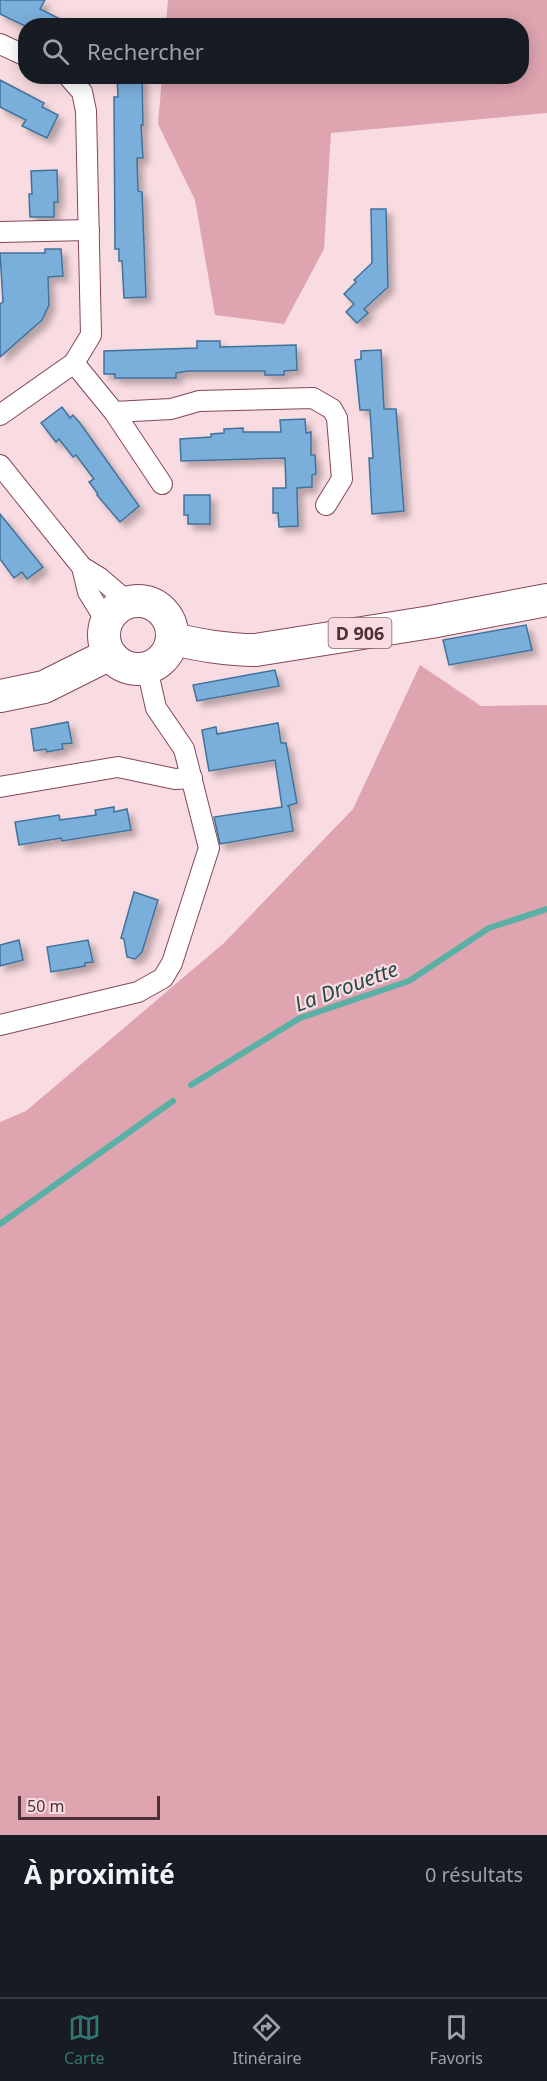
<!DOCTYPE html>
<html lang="fr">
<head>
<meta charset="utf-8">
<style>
  body { margin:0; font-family:"Noto Sans",sans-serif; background:#20242c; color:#f1f3f6 }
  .scale { position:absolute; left:18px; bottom:15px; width:142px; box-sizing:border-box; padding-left:6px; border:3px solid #4c3036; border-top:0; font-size:16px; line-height:21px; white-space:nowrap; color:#4c3036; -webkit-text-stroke:4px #f9dce1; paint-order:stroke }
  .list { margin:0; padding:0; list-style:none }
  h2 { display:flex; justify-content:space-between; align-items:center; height:78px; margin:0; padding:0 24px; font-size:26px }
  h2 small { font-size:20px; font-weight:400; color:#9ea1a6 }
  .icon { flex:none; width:33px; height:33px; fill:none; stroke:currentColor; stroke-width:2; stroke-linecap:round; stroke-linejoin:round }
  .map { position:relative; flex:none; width:547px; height:1835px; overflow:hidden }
  .search { position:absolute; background:#171b24; box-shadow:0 3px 15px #0003; left:18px; right:18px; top:18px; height:66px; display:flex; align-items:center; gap:15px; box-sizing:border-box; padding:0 21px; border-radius:24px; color:#9ea1a6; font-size:22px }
  .sheet { height:162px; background:#171b24 }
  nav { display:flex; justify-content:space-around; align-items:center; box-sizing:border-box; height:84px; border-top:2px solid #363941; background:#171b24; font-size:16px; color:#9ea1a6 }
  nav a { display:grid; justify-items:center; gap:3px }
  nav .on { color:#30776f }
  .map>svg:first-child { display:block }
  .green { fill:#dea4b0 }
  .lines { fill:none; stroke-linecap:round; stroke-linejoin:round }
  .stream { stroke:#59b0a5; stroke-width:6 }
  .building { fill:#7aafdc; stroke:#41729a; stroke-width:1.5; filter:url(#shadow) }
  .street-casing { stroke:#834856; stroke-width:22 }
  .primary-casing { stroke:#834856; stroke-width:34 }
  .street { stroke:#fff; stroke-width:20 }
  .primary { stroke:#fff; stroke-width:32 }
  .labels { text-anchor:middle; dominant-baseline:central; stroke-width:4.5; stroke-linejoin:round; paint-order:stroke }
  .shield { fill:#f9dce1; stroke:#806469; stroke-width:1.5 }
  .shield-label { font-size:18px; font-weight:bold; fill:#4c3036 }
  .water-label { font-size:21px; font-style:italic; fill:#234b46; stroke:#f9dce1 }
</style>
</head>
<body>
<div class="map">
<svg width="547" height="1835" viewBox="0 0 547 1835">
  <defs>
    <filter id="shadow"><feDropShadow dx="5.5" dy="5.5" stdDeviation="3" flood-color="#0004"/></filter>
  </defs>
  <rect width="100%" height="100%" fill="#f9dce1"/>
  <!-- green -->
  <g class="green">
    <path d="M168 0H547V113L331 133 324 249 284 324 215 315 195 200 158 124 162 77 522 76V26L166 25Z"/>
    <path d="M420 665 481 706 547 705V1835H0V1122L26 1111 224 943 353 809Z"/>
  </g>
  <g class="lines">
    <!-- stream -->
    <g class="stream">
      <path d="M191 1085 300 1018 409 981 489 928 547 909"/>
      <path d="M0 1224 173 1101"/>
    </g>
  </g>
  <!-- building -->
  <g class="building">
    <path d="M0 0H45L40 9 74 26H25L0 14Z"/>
    <path d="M117 76H142L143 125H141L143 158H137L138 191 142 192 146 297 124 298 122 261H119V249H115L114 97H118Z"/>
    <path d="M0 80 44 103 42 107 58 115 47 138 22 126 26 120 0 107Z"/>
    <path d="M57 170 58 202H54V217H30L29 194H32L31 171Z"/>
    <path d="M371 209H386L388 287 364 309 368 313 357 323 346 312 354 304 344 294 356 282 354 280 372 263Z"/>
    <path d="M45 249H61L63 276 48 277 49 305 42 320 0 357V304L3 302 0 253H45Z"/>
    <path d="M197 341H220V347L296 345 297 370 284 371V375H265V371H188L176 373V378H115V374H104V351L197 348Z"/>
    <path d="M381 350 384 409H396L404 511 372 514 369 458H373L370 410H360L355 360 361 359V351Z"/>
    <path d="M62 407 70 418 73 415 80 423 139 506 120 522 97 495 98 494 89 482 94 479 76 455 73 457 59 439 56 442 41 423Z"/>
    <path d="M305 419 306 433 311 432V455H315L316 474 312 475V487L297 488 298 526 279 527 278 513H273V488H286L285 458 181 461 180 439 211 437V434L224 433V429L243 428V432H281L280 420Z"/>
    <path d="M184 495H210V524H188V515H184Z"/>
    <path d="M0 514 43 567 27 579 22 572 14 578 0 559Z"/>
    <path d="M526 625 532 650 449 665 443 640Z"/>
    <path d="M275 670 279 686 197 701 193 685Z"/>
    <path d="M68 722 72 743 62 744 63 749 47 752 46 749 34 751 31 729Z"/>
    <path d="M278 723 281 743H286L297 803 287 806H289L293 831 220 844 214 817 282 807 275 760 209 771 202 730 216 727 217 734Z"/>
    <path d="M114 807V812L127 809 131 830 62 841 61 838 19 845 15 822 59 815 60 820 96 815 95 810Z"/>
    <path d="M134 892 158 900 142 952 135 959 127 957 124 939 121 938Z"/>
    <path d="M19 940 23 960 0 966V945Z"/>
    <path d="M88 940 93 962 85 963V966L51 972 47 947Z"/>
  </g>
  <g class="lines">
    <defs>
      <g id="street">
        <path d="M0 44 26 56"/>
        <path d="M0 232 89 230"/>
        <path d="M74 363 114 412 171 409 199 401 313 398 332 409 337 418 342 479 326 505"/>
        <path d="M114 412 162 484"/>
        <path d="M0 415 74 363 91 335 86 111 82 92 68 76"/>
        <path d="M0 465 82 567 100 578 128 602"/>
        <path d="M82 567 88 592 106 621"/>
        <path d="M0 787 118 767 175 779 192 778"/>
        <path d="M0 1025 138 992 163 978 172 963 209 848 184 749 156 708 147 668"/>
      </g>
      <g id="primary">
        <circle cx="138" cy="635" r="34"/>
        <path d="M172 639C200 645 226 650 256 650L431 622 547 600"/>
        <path d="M0 696 44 687 100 659 108 653"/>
      </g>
    </defs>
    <!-- street casing -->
    <use href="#street" class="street-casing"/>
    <!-- primary casing -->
    <use href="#primary" class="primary-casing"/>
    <!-- street -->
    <use href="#street" class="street"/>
    <!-- primary -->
    <use href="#primary" class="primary"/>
  </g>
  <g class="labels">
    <!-- shield labels -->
    <rect class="shield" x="328.5" y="618" width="63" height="30" rx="4.5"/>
    <g class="shield-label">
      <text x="360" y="633">D 906</text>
    </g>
    <!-- water labels -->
    <g class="water-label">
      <text transform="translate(346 986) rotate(-20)">La Drouette</text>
    </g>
  </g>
</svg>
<div class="scale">50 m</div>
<div class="search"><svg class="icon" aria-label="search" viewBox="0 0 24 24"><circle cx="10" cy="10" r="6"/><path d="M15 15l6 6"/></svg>Rechercher</div>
</div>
<section class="sheet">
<h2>À proximité<small>0 résultats</small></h2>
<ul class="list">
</ul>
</section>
<nav>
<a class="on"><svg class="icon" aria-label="map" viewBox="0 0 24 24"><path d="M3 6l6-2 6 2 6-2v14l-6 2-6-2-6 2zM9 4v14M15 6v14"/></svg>Carte</a>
<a><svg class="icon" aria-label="directions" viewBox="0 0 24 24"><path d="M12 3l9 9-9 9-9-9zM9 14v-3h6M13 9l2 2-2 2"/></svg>Itinéraire</a>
<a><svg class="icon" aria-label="saved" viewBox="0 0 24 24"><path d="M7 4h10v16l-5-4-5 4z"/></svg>Favoris</a>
</nav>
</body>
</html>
